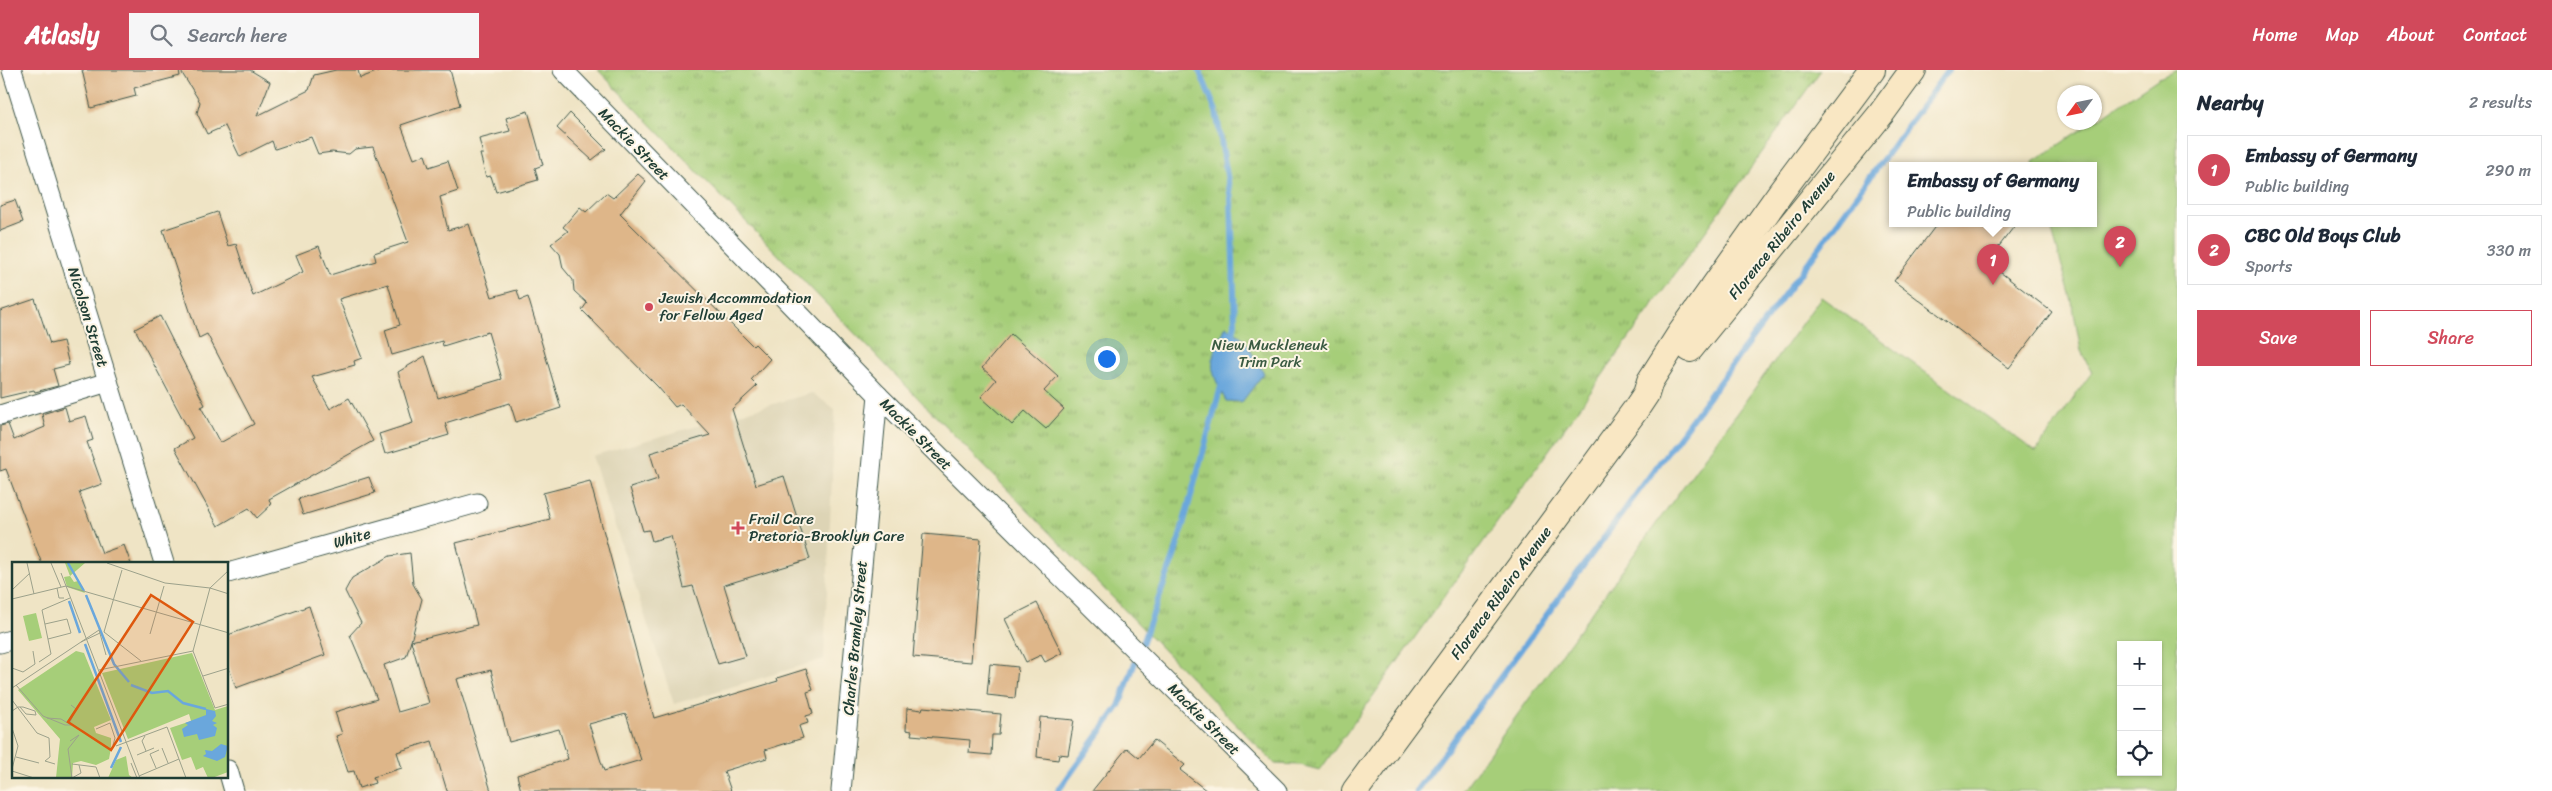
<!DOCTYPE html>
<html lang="en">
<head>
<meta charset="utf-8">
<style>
  body { margin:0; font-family:Sriracha,sans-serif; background:#f6f6f7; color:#1f2937 }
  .controls { position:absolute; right:15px; bottom:15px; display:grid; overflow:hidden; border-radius:0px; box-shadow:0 1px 4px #0004 }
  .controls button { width:45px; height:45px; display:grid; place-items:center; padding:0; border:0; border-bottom:1px solid #e0e1e3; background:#fff; color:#1f2937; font:25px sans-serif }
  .compass { position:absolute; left:2057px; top:15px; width:45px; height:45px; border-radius:50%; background:#fff; box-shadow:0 1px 4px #0004; rotate:237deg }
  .you { position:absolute; left:1106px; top:288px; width:18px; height:18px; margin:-12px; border:4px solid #fff; border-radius:50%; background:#1a73e8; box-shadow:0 0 0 8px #1a73e833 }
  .badge { display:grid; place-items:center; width:32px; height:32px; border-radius:50%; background:#d1495b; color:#fff; font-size:16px; font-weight:700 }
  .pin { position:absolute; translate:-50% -41px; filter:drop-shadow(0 1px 2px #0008) }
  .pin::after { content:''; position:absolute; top:26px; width:18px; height:15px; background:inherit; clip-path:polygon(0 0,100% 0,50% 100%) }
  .popup { position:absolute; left:1889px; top:92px; width:208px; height:65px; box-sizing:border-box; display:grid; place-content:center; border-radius:0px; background:#fff; filter:drop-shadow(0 1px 4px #0005); font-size:16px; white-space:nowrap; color:#747a83 }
  .popup b { font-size:19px; color:#1f2937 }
  .popup::after { content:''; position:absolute; left:50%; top:100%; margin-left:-10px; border:10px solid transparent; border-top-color:#fff }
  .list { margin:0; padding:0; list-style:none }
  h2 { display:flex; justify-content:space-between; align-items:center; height:65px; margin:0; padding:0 20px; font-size:21px }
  h2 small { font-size:16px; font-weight:400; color:#747a83 }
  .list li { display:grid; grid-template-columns:32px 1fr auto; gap:15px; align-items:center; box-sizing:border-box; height:70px; margin:0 10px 10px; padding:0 10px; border:1px solid #e0e1e3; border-radius:0px }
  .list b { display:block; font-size:19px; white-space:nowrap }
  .list p { margin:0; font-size:16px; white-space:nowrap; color:#747a83 }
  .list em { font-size:16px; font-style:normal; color:#747a83 }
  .actions { display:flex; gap:10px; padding:15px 20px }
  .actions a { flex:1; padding:11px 0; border:1px solid #d1495b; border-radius:0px; text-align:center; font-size:18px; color:#d1495b }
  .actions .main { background:#d1495b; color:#fff }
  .icon { flex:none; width:28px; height:28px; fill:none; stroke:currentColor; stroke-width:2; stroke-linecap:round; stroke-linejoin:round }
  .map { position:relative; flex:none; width:2177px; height:721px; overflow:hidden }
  header { display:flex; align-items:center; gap:30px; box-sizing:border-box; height:70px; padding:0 25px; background:#d1495b; color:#fff }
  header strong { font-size:24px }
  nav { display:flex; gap:28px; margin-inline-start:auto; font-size:18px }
  .search { width:350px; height:45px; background:#f6f6f7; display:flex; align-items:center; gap:12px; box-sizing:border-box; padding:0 18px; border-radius:0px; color:#747a83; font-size:19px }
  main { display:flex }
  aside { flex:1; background:#fff }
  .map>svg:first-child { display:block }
  .built { fill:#ddd4b5 }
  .park { fill:url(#park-tufts); stroke:#628656 }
  .pitch { fill:#a6ce79; stroke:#628656; fill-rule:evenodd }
  .water { fill:#6aa7dc; stroke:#447288 }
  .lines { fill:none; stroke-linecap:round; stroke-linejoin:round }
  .stream { stroke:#6aa7dc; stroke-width:6 }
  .building { fill:#deb689; fill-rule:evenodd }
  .street-casing { stroke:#3e564a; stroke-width:21 }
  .secondary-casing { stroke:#3e564a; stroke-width:28 }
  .street { stroke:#fff; stroke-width:19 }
  .secondary { stroke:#f9e7c3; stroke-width:26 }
  .poi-dot { fill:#d1495b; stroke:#fcf5e5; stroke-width:2 }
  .labels { text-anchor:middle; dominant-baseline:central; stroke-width:4; stroke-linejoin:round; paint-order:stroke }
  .street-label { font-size:15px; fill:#1f3d34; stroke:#fcf5e5 }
  .poi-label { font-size:15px; fill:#1f3d34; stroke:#fcf5e5; text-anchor:start }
  .park-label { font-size:15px; fill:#3a5a42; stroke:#fcf5e5 }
  .inset-river { fill:none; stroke:#6aa7dc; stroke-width:2.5 }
  .inset-road { fill:none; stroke:#9ca18b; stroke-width:1 }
  .view { fill:#de580e; fill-opacity:0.15; stroke:#de580e; stroke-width:2.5 }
  .inset-edge { fill:none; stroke:#1f3d34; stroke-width:2.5 }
</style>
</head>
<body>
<header>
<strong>Atlasly</strong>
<div class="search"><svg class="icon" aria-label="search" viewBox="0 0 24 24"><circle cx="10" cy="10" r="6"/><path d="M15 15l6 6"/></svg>Search here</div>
<nav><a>Home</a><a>Map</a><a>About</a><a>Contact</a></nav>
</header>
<main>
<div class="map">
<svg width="2177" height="721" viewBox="0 0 2177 721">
  <defs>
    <pattern id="park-tufts" width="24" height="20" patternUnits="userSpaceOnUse" patternTransform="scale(1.25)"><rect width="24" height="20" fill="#a6ce79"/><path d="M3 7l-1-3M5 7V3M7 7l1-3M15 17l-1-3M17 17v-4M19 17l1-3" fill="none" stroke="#87a864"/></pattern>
  </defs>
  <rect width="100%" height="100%" fill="#fcf5e5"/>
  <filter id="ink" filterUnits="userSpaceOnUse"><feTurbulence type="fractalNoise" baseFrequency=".02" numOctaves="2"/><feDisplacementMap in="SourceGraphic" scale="10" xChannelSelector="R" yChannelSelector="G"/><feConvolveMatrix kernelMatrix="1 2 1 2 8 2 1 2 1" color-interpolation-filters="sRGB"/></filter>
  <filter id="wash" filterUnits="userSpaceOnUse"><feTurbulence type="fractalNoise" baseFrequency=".0096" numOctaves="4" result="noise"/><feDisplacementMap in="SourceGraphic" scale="20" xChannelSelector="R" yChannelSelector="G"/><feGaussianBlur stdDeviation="1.12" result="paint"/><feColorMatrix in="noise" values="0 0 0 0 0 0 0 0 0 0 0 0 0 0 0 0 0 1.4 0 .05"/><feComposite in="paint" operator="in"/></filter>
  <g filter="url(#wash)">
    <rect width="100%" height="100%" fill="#efe4c5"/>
    <!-- built -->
    <path class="built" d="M812 323 835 339 824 589 674 634 592 386Z"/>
    <!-- park -->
    <path class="park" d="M598 0H1821L1320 700 1300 695 1275 694Z"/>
    <!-- pitch -->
    <path class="pitch" d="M2177 0V721H1462L1821 227 2036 382 2092 302 2081 281 2072 232 2050 154H2093V96H2034L2033 92 2159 8ZM2121 575H2158V702H2121Z"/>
    <!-- water -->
    <path class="water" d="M1226 256 1243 268 1264 303 1242 332 1226 331C1207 295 1209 292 1226 256Z"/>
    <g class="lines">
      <!-- stream -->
      <g class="stream">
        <path d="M1199 0 1216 41 1231 129 1235 253 1232 269"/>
        <path d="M1058 721 1119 636 1175 484 1222 313"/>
        <path d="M1416 721 1816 182 1948 0"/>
      </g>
    </g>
    <g id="blocks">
      <!-- building -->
      <g class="building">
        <path d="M82 0H179L180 6 134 18 136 26 91 38Z"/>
        <path d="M180 0H250L270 12 257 46 309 20 314 5 336 0H358L360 8 382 0H450L460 35 401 55 414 89 425 85 429 97 448 91 458 121 440 127 448 160 469 154 492 227 517 220 520 230 528 227 561 338 516 352 510 333 445 353 449 365 385 384 379 364 413 353 398 302 425 286 438 328 502 309 488 262 443 276 442 271 392 285 385 260 400 255 388 214 339 229 362 288 354 291 355 295 312 307 330 339 349 328 373 371 269 429 271 435 257 448 249 438 218 456 175 378 193 368 135 259 160 246 205 335 201 337 220 373 254 354 207 264 199 268 163 160 217 142 228 176 236 174 253 226 303 202 296 185 319 176 330 205 376 191 374 183 408 172 373 77 355 79 349 84 332 82 318 84 311 67 275 79 272 71 240 87 225 56 207 64 197 43 200 32Z"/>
        <path d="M528 41 543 95 535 98 538 110 496 122 491 106 486 107 480 84H483L479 69 510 61 506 48Z"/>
        <path d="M570 43 606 79 592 90 557 58Z"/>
        <path d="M638 104 646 111 620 144 753 276 755 274 770 289 751 310 757 316 732 339 756 415 784 406 810 489 724 515 746 586 718 594 693 516 684 518 671 466 652 471 649 460 643 461 630 418 658 409 650 383 710 365 681 334 675 337 658 317 582 240 587 233 574 221 573 210 563 198 560 184 551 174 568 161 563 157 580 137 586 142 606 123 613 128Z"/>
        <path d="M15 130 23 152 0 161V135Z"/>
        <path d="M1937 154H2016L1987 192 2052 242 2009 298 1894 211Z"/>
        <path d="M35 229 50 274 63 271 69 295 53 299 58 316 35 322 34 320 0 328V241Z"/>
        <path d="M1011 264 1058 306 1044 321 1064 339 1046 359 1025 341 1012 355 981 327 996 310 982 298Z"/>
        <path d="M65 337 69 351 86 346 93 370 87 372 102 414 79 422 102 483 124 475 131 494H42L6 399 0 401V356L8 354 14 370 45 357 42 344Z"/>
        <path d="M369 407 375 423 303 445 298 429Z"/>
        <path d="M590 411 654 648 778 611 777 608 806 599 813 620 807 622 813 644 806 646 808 653 799 656 803 668 765 680 767 688 724 701 731 721H521L517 705 568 689 559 659 509 672 491 600 457 609 491 721H447L432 671 397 682 402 698 373 707 375 713 359 718 354 701 348 702 336 666 342 664 335 642 377 629 350 565 361 553 345 521 352 508 390 486 410 483 413 514 422 529 411 571 477 555 456 473 550 449 543 423ZM411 571 429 633 398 642 384 595 406 587ZM626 644 641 690 604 701 589 654Z"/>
        <path d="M923 464 981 469 971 592 913 587Z"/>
        <path d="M1037 533 1062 583 1045 592 1041 585 1026 592 1005 549Z"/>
        <path d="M309 536 325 585 236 618 228 595V565Z"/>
        <path d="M990 594 1018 597 1015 628 987 625Z"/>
        <path d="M923 637 1001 644 999 665H992L991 685 969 683 970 670 911 665 912 661 906 660 907 638 922 640Z"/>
        <path d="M1040 647 1074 650 1068 685 1059 684 1058 690 1037 687Z"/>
        <path d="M1154 670 1185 695 1180 700 1207 721H1092L1127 678 1139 688Z"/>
      </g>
    </g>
  </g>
  <g filter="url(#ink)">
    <use href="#blocks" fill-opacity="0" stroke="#3e564a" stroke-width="1"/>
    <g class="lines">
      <defs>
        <g id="street">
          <path d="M12 0 164 493"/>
          <path d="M563 0 878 325 1277 721"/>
          <path d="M0 345 108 312"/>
          <path d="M228 503 477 433"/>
          <path d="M0 573 14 569"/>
          <path d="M228 700 234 721"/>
          <path d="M841 721 878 325"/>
        </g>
        <g id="secondary">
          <path d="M1690 279 1881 44 1913 0"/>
          <path d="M1355 721 1636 339 1646 324 1650 311 1680 264 1781 122 1872 0"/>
        </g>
      </defs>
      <!-- street casing -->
      <use href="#street" class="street-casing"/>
      <!-- secondary casing -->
      <use href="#secondary" class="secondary-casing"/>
      <!-- street -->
      <use href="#street" class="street"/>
      <!-- secondary -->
      <use href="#secondary" class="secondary"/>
    </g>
  </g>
  <!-- markers -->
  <g class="poi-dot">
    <circle cx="649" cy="237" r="5"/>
    <path d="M735.5 450.5h5v5h5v5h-5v5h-5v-5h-5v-5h5z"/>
  </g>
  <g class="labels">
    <!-- street labels -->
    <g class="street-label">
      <text transform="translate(634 74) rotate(46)">Mackie Street</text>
      <text transform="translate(1782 165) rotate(-51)">Florence Ribeiro Avenue</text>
      <text transform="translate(88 247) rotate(73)">Nicolson Street</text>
      <text transform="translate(916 364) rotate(45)">Mackie Street</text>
      <text transform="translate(352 468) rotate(-16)">White</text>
      <text transform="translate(1501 523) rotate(-54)">Florence Ribeiro Avenue</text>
      <text transform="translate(855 568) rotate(-85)">Charles Bramley Street</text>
      <text transform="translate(1204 649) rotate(45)">Mackie Street</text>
    </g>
    <!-- poi labels -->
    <g class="poi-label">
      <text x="659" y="228">Jewish Accommodation<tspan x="659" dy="17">for Fellow Aged</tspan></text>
      <text x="749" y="449">Frail Care<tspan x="749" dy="17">Pretoria-Brooklyn Care</tspan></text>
    </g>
    <!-- park labels -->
    <g class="park-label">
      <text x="1270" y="275">Niew Muckleneuk<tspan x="1270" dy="17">Trim Park</tspan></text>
    </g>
  </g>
  <!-- overview -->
  <g transform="translate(12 492)">
    <rect width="216" height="216" fill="#efe4c5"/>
    <path d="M53 1H73L58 14 62 20 66 19 73 31 55 25 52 15 58 14ZM180 91 203 148 216 144V210L200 216H196L191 205 184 208 179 195 170 198 158 166 179 159 177 152 116 177 90 111Z" fill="#a6ce79"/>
    <path d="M24 51 30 76 17 79 11 54ZM64 89 72 91 99 158 82 165 84 171 99 176V186L97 197 84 203 69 199 61 201 60 216H44L48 177 6 128ZM114 194 117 213 121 216H96L104 198Z" fill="#a6ce79"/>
    <path d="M194 147 203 149 204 154 200 159 205 161 201 163 205 166 203 174 187 178 185 172 172 175 170 167 176 163 173 161 194 153ZM209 182 216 184 213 195 205 199 191 194 194 192 193 188 200 189Z" fill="#6aa7dc"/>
    <path class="inset-river" d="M56 1 72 29M74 33 102 102 117 120M57 39 68 71M73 82 109 180M119 123 140 131 156 129 171 141 194 147M99 206 109 185"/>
    <path class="inset-road" d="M15 1 22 32M39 1 49 25M95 1 153 21 198 26 217 32M110 8 92 70 129 99M217 8 198 26 181 89 203 146 217 142M49 11 128 216M45 26 47 36H52M0 28 18 11M0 37 54 24 217 71M33 62 55 57 59 71 36 77M138 72 152 24M69 80 88 71M27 100 39 92 30 48 58 36M0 106 11 110 23 102 21 89M87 108 181 89M191 114 217 106M4 123 31 154 53 163H59L49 157 35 156M0 126 87 68 94 93M0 138 25 171 37 176 38 195 33 199 43 202M0 149 6 145H11L23 149 24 153 14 152 8 145M58 160 64 147 59 143M0 166 6 184 0 207M84 167 98 161 103 176 101 183M133 174 130 179 134 189M58 179 67 173 56 187 60 216M104 184 155 165 174 216M150 186 156 201M125 193 142 186M4 195 27 201M119 201 125 216M60 202 84 205 88 216M144 206 138 192 147 188M0 209 22 216M127 214 167 197M60 216 69 211 67 203"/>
    <path class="view" d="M139 33 181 60 99 188 56 160Z"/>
    <rect width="216" height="216" class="inset-edge"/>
  </g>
</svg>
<div class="controls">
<button>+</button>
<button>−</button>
<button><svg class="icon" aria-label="locate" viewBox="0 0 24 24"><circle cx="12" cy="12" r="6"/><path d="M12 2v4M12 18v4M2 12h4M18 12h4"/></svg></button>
</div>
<svg class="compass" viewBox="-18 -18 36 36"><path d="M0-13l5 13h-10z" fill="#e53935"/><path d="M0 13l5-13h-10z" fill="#747a83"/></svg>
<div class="you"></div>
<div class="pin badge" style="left:1993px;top:215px">1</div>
<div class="popup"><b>Embassy of Germany</b>Public building</div>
<div class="pin badge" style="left:2120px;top:197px">2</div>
</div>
<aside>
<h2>Nearby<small>2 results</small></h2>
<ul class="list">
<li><span class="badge">1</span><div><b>Embassy of Germany</b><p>Public building</p></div><em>290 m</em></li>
<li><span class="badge">2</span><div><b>CBC Old Boys Club</b><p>Sports</p></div><em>330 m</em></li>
</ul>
<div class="actions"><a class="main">Save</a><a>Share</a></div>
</aside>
</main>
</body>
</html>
